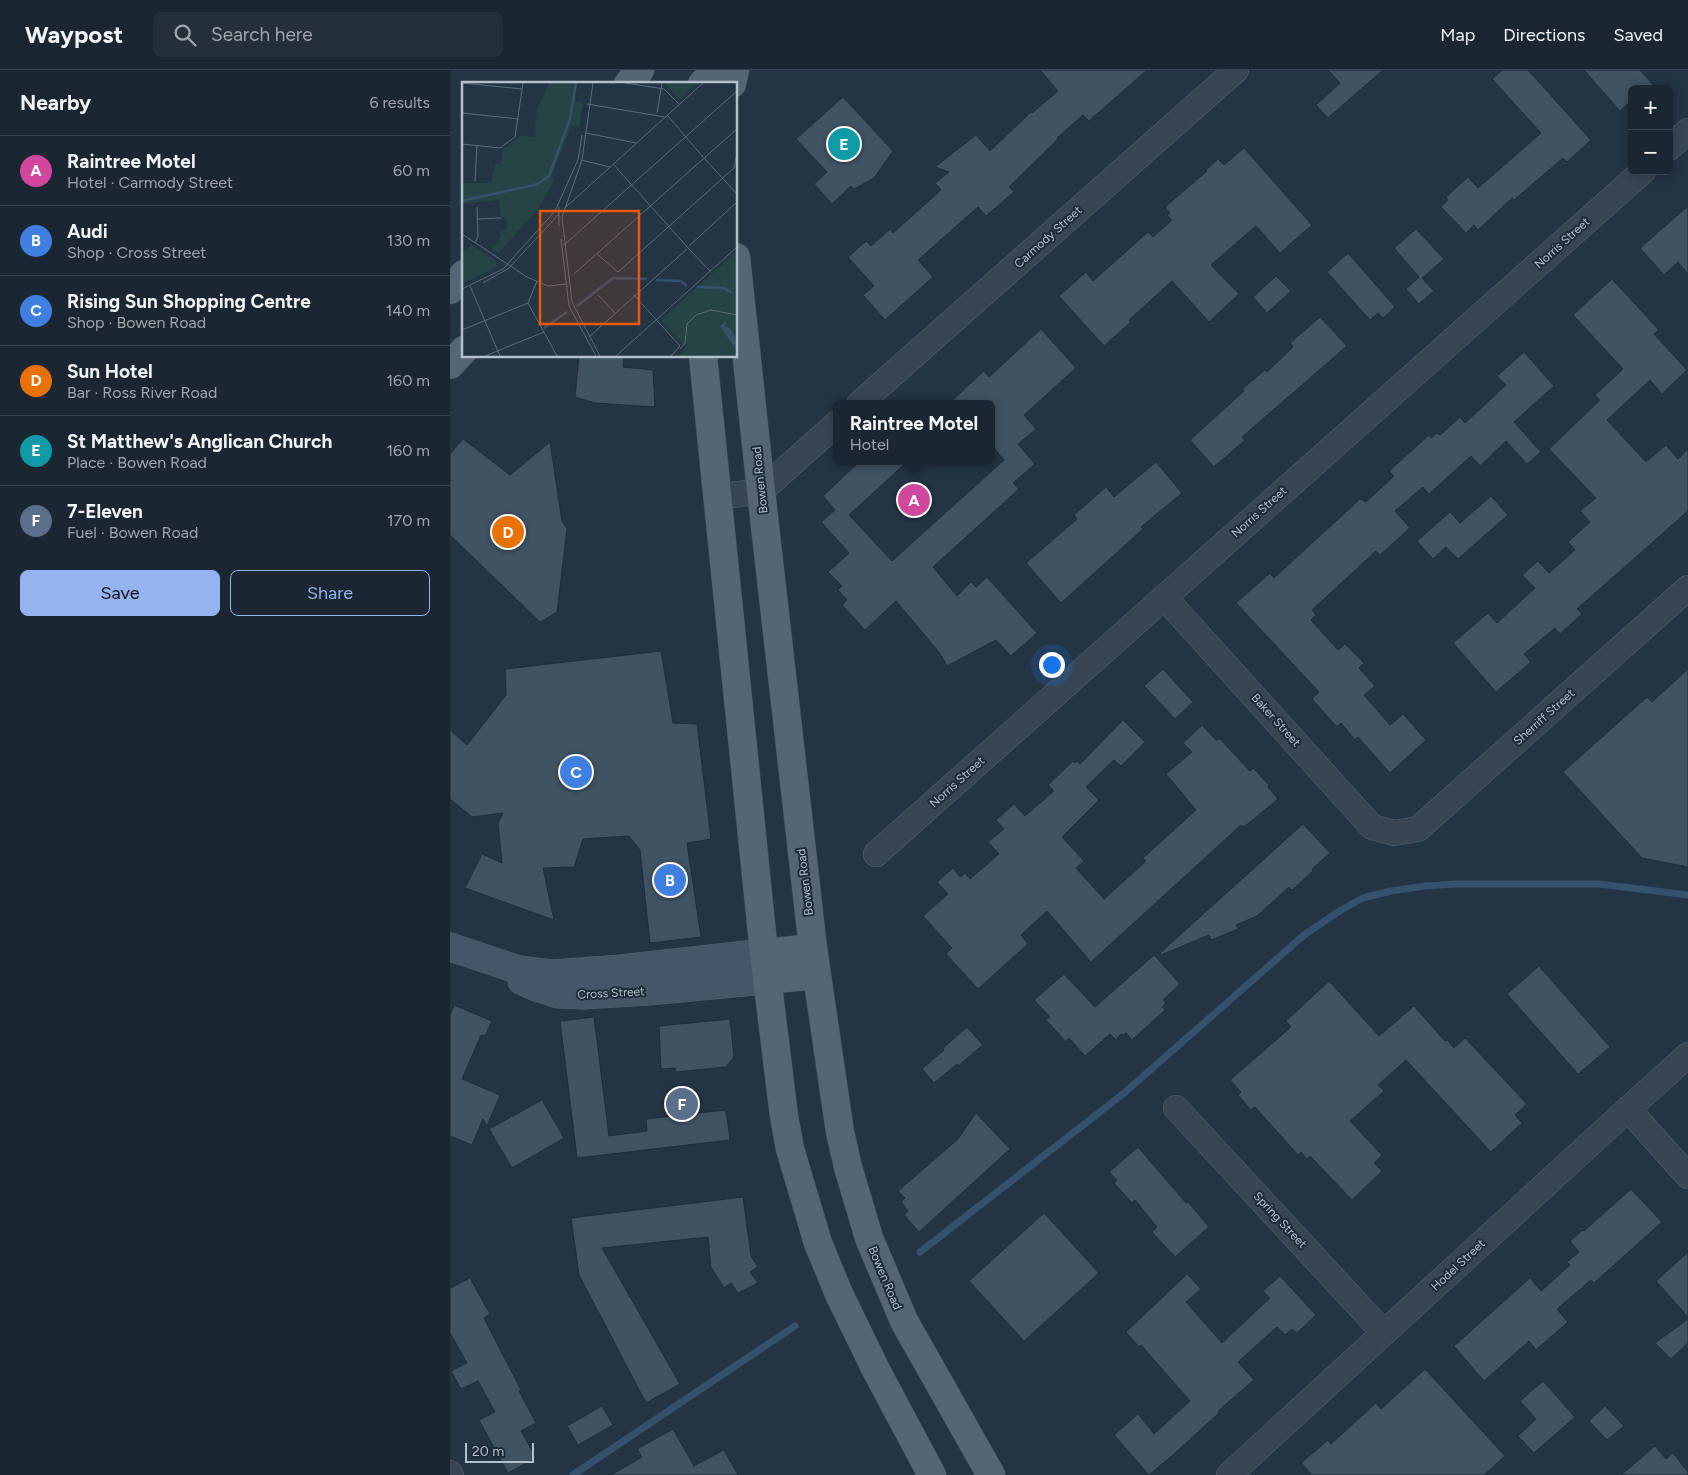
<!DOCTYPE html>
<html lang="en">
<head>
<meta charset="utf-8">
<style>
  body { margin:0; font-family:Figtree,sans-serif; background:#232f3b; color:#f1f3f6 }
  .controls { position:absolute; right:15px; top:15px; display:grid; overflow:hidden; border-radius:8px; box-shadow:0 2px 12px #0003 }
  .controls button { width:45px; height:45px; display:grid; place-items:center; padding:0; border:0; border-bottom:1px solid #38444e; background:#1a2733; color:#f1f3f6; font:25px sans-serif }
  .scale { position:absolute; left:15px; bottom:12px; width:69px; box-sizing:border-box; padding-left:5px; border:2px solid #b5c0cd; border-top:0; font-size:14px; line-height:18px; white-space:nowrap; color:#b5c0cd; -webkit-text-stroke:4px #1d2b38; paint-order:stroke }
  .you { position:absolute; left:601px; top:594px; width:18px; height:18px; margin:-12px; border:4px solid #fff; border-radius:50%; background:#1a73e8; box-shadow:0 0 0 8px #1a73e833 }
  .badge { display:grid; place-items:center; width:32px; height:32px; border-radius:50%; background:#95b2f1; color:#fff; font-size:16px; font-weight:700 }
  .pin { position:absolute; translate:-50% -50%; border:2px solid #fff; box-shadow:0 1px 5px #0006 }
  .popup { position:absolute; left:383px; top:330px; width:162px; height:65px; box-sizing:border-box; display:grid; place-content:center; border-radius:8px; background:#1a2733; filter:drop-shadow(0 1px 4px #0005); font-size:16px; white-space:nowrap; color:#9fa5ac }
  .popup b { font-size:19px; color:#f1f3f6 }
  .popup::after { content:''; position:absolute; left:50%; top:100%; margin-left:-10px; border:10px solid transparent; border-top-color:#1a2733 }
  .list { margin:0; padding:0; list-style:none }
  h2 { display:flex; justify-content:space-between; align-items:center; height:65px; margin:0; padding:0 20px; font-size:21px }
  h2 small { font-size:16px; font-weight:400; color:#9fa5ac }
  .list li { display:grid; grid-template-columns:32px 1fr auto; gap:15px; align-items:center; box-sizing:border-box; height:70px; padding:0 20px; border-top:1px solid #38444e }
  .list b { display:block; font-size:19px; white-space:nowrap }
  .list p { margin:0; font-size:16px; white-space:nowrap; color:#9fa5ac }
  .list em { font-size:16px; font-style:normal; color:#9fa5ac }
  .actions { display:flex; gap:10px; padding:15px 20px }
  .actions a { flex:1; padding:11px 0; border:1px solid #95b2f1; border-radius:8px; text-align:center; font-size:18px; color:#95b2f1 }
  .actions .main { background:#95b2f1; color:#111 }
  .icon { flex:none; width:28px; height:28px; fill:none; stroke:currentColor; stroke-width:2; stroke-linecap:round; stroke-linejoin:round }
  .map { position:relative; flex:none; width:1238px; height:1405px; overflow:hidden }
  header { display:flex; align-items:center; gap:30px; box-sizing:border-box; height:70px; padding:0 25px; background:#1a2733; border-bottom:1px solid #38444e }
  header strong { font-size:24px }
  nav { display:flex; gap:28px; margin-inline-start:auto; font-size:18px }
  .search { width:350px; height:45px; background:#232f3b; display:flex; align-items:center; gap:12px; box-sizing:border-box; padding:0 18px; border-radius:8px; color:#9fa5ac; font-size:19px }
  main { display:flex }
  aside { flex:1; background:#1a2733 }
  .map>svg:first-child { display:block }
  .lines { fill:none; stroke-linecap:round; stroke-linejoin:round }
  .stream { stroke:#36516c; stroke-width:7 }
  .building { fill:#3f5363; stroke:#1f2d3a }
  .street-casing { stroke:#566370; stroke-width:26 }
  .secondary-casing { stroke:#566370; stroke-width:29 }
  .primary-casing { stroke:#424f5c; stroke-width:29 }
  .street { stroke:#384653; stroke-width:25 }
  .secondary { stroke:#465567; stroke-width:28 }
  .primary { stroke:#566573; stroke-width:28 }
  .labels { text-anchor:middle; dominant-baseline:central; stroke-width:4; stroke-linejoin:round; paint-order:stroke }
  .street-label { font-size:12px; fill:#b5c0cd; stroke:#1d2b38 }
  .inset-river { fill:none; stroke:#36516c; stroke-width:2.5 }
  .inset-road { fill:none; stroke:#5d6c7b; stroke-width:1 }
  .view { fill:#e8590c; fill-opacity:0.15; stroke:#e8590c; stroke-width:2.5 }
  .inset-edge { fill:none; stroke:#b5c0cd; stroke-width:2.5 }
</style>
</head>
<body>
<header>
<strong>Waypost</strong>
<div class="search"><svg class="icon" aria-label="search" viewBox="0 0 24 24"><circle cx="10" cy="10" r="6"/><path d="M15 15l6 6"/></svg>Search here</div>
<nav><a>Map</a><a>Directions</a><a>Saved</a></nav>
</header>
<main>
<aside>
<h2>Nearby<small>6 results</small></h2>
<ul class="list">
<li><span class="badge" style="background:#d1479c">A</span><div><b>Raintree Motel</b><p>Hotel · Carmody Street</p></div><em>60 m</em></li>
<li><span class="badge" style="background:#3f7fe0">B</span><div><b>Audi</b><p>Shop · Cross Street</p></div><em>130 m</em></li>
<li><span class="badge" style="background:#3f7fe0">C</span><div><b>Rising Sun Shopping Centre</b><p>Shop · Bowen Road</p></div><em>140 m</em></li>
<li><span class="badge" style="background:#e8710a">D</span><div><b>Sun Hotel</b><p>Bar · Ross River Road</p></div><em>160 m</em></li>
<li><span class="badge" style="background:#0f9aa8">E</span><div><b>St Matthew's Anglican Church</b><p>Place · Bowen Road</p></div><em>160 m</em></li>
<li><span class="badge" style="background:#5c6f8a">F</span><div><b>7-Eleven</b><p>Fuel · Bowen Road</p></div><em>170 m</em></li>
</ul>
<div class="actions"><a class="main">Save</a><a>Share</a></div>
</aside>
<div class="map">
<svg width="1238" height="1405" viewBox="0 0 1238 1405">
  <rect width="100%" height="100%" fill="#233444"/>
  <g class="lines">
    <!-- stream -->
    <g class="stream">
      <path d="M470 1182 673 1024 854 865 891 840 913 828 941 821 975 816 1007 814H1149L1238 825"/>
      <path d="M123 1405 345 1256"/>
    </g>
  </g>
  <!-- building -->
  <g class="building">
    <path d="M590 0H697L639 51 633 45 607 68 608 69 559 117 564 122 536 146 528 137 468 190 483 207 435 250 413 225 424 216 398 187 416 171 421 176 440 159 443 163 491 120 485 113 499 102 485 97 526 65 540 81 581 42 582 43 608 21Z"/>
    <path d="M878 0H933L878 48 866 35 890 13Z"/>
    <path d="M1052 0H1078L1141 70 1117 92 1113 88 1064 130 1062 128 1028 160 1024 155 1016 163 991 137 998 130 996 127 1018 107 1028 118 1091 63 1042 9Z"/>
    <path d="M1134 0H1190L1207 19H1182V30L1170 41Z"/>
    <path d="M393 27 443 81 424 108 404 119 401 116 382 134 364 114 377 102 346 69Z"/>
    <path d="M794 78 862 155 830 183 806 156 761 195 789 224 759 252 722 211 679 250 681 252 654 276 609 226 636 202 643 211 698 162 703 167 722 150 717 145 720 143 715 137 757 101 756 100 768 89 774 95Z"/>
    <path d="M1238 136V204L1228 192 1214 205 1190 178Z"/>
    <path d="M966 159 994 189 972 208 984 221 969 234 956 219 969 207 944 178Z"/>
    <path d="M898 183 945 237 933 248 928 243 920 250 877 202Z"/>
    <path d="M826 206 841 221 817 243 803 227Z"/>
    <path d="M1162 209 1209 260 1204 264 1237 300 1212 324 1200 310 1157 350 1196 392 1216 375 1228 389 1238 379V441L1127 539 1132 544 1110 564 1105 558 1074 584 1081 592 1046 622 1003 573 1038 543 1047 553 1085 518 1072 505 1088 491 1099 503 1125 480 1118 472 1140 452 1130 441 1146 428 1099 379 1150 330 1145 325 1173 299 1123 245Z"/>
    <path d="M870 247 897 276 792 367 795 370 764 397 740 370 794 321 792 319 815 300 817 302 843 277 840 273Z"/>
    <path d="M591 259 626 298 574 345 586 359 568 374 585 394 563 413 569 419 483 497 507 526 521 512 526 517 537 507 587 563 561 586 546 570 497 596 489 582 446 531 415 560 392 535 397 530 388 520 392 516 378 502 399 483 371 452 385 440 373 426 410 391H458L399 445 442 491 554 390 542 376V334H498L534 301 539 307Z"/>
    <path d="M1074 282 1104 316 1064 352 1091 382 1077 394 1056 371 1030 396 1021 386 979 424 973 417 945 441 960 458 930 485 926 481 862 540 866 545 861 550 888 580 895 574 914 593 909 598 925 616 914 625 940 655 953 644 976 670 940 703 908 667 905 670 891 653 887 657 862 629 869 622 786 533 820 503 824 508 910 429 916 432 944 406 939 401 979 365 981 368 987 363 990 365 1010 347 1015 353 1056 315 1047 306Z"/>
    <path d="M129 286H174L173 297 203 300 205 337 145 333 125 327Z"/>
    <path d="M13 369 60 405 100 372 112 451 117 459 107 542 90 552 0 465V384Z"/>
    <path d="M706 392 732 423 691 457 693 459 611 533 576 493 627 449 624 445 656 417 664 427Z"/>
    <path d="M1041 426 1058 445 1008 489 996 477 983 489 967 471 1000 442 1010 453Z"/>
    <path d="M211 581 223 653 247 654 261 769 237 773 251 867 200 873 190 780 179 766 133 769 124 797 93 798 104 850 15 818 32 784 52 793 48 753 53 743 22 747 0 729V660L17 675 56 625 55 599Z"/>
    <path d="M713 599 743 632 725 649 694 616Z"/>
    <path d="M1238 599V797L1192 788 1113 702 1197 627 1202 632Z"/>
    <path d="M673 650 695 672 671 696 664 690 636 717 649 730 612 767 634 791 626 798 654 829 696 791 693 788 746 740 716 704 742 682 733 673 752 655 766 670 770 669 800 701 803 698 819 715 818 717 828 729 794 757 791 755 641 892 597 841 571 865 578 874 528 919 496 884 502 878 473 846 498 824 487 812 503 798 510 807 515 803 520 809 549 784 538 772 554 759 546 750 564 734 575 746 604 721 598 715 623 691 625 693 627 691 630 694Z"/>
    <path d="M853 754 880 783 862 799 863 801 842 820 839 817 807 846 786 855 788 859 761 870 759 865 711 885 710 883Z"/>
    <path d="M704 885 730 914 713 930 716 933 712 937 715 940 682 970 676 963 673 965 671 964 666 970 660 964 635 986 619 968 616 972 596 950 600 947 584 930 614 904 645 937Z"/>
    <path d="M1089 896 1160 977 1128 1004 1057 924Z"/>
    <path d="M879 911 929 966 964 936 995 971 997 970 1004 978 1015 968 1077 1034 1065 1045 1072 1053 1041 1082 956 990 928 1015 934 1021 900 1051 932 1085 924 1093 932 1101 902 1130 860 1086 857 1089 851 1082 848 1085 805 1037 801 1040 788 1025 791 1022 780 1010 841 957 836 951Z"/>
    <path d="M4 935 42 951 35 966 31 965 12 1009 50 1025 37 1056 33 1049 22 1075 0 1066V945Z"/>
    <path d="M144 947 159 1066 197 1061 196 1049 276 1040 280 1070 127 1088 110 951Z"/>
    <path d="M280 949 284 987 276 997 226 1002 225 998 211 999 209 956Z"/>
    <path d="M517 957 533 975 508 996 507 994 484 1013 472 999 494 980 493 978Z"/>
    <path d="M92 1030 114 1068 62 1098 39 1059Z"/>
    <path d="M526 1043 560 1079 469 1162 454 1145 458 1141 451 1132 455 1128 448 1121 508 1069Z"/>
    <path d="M688 1077 736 1133 738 1132 759 1157 725 1187 702 1162 707 1157 685 1130 682 1133 664 1113 667 1110 659 1102Z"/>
    <path d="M1181 1119 1212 1152 1144 1213 1141 1210 1107 1239 1118 1252 1086 1280 1079 1271 1034 1311 1004 1276 1080 1208 1091 1221 1120 1195 1117 1192 1129 1182 1120 1171 1133 1160 1134 1161Z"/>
    <path d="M293 1127 301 1186 308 1197 300 1202 308 1213 288 1223 281 1213 274 1218 261 1197 258 1167 152 1178 230 1314 196 1333 129 1205 121 1148Z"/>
    <path d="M594 1143 649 1203 574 1271 519 1211Z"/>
    <path d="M1238 1182V1247L1206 1211Z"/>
    <path d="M737 1204 751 1219 736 1232 772 1273 820 1228 813 1221 830 1206 866 1245 847 1263 842 1259 835 1265 827 1257 788 1292 804 1310 768 1341 769 1343 724 1384 699 1405 664 1365 688 1344 704 1364 740 1331 691 1275 689 1277 676 1262Z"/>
    <path d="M20 1208 40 1244 34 1248 71 1320 69 1321 86 1353 71 1361 86 1388 58 1403 29 1350 45 1342 28 1311 11 1319 1 1301 17 1293 0 1263V1218Z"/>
    <path d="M1238 1249V1273L1221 1289 1205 1273Z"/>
    <path d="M975 1299 1055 1386 1034 1405H862L851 1393 878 1370 881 1374 926 1333 931 1339Z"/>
    <path d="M1093 1311 1125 1347 1084 1383 1068 1366 1086 1349 1070 1331Z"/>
    <path d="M152 1336 163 1355 128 1375 117 1356Z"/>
    <path d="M1155 1336 1174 1356 1157 1370 1139 1351Z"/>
    <path d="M223 1359 244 1396 274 1380 288 1405H161L192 1387 187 1379Z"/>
    <path d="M1205 1376 1216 1389 1223 1383 1238 1402V1405H1171Z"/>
  </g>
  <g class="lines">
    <defs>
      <g id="street">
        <path d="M1219 78 1238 61"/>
        <path d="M409 334 786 0"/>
        <path d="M268 427 311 421 386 354"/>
        <path d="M714 527 922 757 944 763 968 759 1238 518"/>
        <path d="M426 784 1193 101"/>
        <path d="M726 1038 934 1263"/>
        <path d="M1178 1039 1238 1106"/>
        <path d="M0 1403 1 1405"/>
        <path d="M779 1405 1178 1039 1238 985"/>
      </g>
      <g id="secondary">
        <path d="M0 877 69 900 101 904 170 899 314 883"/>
        <path d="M72 911 86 917 108 924 133 925 199 921 317 910"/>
      </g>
      <g id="primary">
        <path d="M178 14 190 0"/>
        <path d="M252 14 265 0"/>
        <path d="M282 14 285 0"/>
        <path d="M286 187 311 421 363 878 390 1062 398 1097 419 1168 454 1251 541 1405"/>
        <path d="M0 220 14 204"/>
        <path d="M253 286 314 883 334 1046 340 1079 368 1173 389 1224 426 1300 482 1405"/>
        <path d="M0 295 14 280"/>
        <path d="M314 883 363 878"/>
        <path d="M317 910 366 905"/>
      </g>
    </defs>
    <!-- street casing -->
    <use href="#street" class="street-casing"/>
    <!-- secondary casing -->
    <use href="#secondary" class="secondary-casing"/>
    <!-- primary casing -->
    <use href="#primary" class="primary-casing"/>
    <!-- street -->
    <use href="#street" class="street"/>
    <!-- secondary -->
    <use href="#secondary" class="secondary"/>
    <!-- primary -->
    <use href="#primary" class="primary"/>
  </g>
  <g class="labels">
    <!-- street labels -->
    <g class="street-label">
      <text transform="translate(598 167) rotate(-42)">Carmody Street</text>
      <text transform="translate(1112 173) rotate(-42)">Norris Street</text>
      <text transform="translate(310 410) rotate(-96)">Bowen Road</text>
      <text transform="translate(809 442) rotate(-42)">Norris Street</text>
      <text transform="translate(1094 647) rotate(-42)">Sherriff Street</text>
      <text transform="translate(826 650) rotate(48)">Baker Street</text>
      <text transform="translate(507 712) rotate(-42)">Norris Street</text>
      <text transform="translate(355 812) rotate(-97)">Bowen Road</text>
      <text transform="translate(161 923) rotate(-3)">Cross Street</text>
      <text transform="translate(830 1150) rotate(47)">Spring Street</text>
      <text transform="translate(1008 1195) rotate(-43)">Hodel Street</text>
      <text transform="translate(435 1208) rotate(67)">Bowen Road</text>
    </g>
  </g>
  <!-- overview -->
  <g transform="translate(12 12)">
    <rect width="275" height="275" fill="#233444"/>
    <path d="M87 1H115L113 20H121L117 45 109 44 89 96 92 98 76 127 37 171 30 167 39 154V149L45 148 44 135H39L37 118 0 122V101H29L33 82H39L40 69 58 54 72 55 75 27ZM203 1H235L217 18ZM9 163 32 177 37 184 0 202V171ZM275 169V274H218L223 265 199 238Z" fill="#264445"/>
    <path d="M264 239 263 244 270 248 274 260 275 269 258 244Z" fill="#36516c"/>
    <path class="inset-river" d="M0 119 76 102 87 94 108 37 114 1M194 198 219 199 225 204M235 205 262 206 270 211M115 224 151 196 185 197M82 246 105 230"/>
    <path class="inset-road" d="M0 1 60 7M131 1 120 78 100 135 110 220 138 274M164 1 202 7 217 22M125 22 203 35M0 31 57 37M195 31 200 1M205 33 241 75M124 51 174 61M0 62 38 66 53 55 61 1M244 75 241 77 275 47M243 77 275 112M119 78 148 85M151 82 227 167 224 164M13 99 15 63M104 125 241 1M15 137 39 136M97 144V125M0 152 65 195 86 204 105 202M99 157 107 224 134 274M13 161 16 155 15 125M102 163 275 9M227 164 275 120M227 167 248 189M135 172 156 190 272 86 275 70M112 192 241 77M21 201 47 186 97 132M8 204 38 274M0 207 41 187 93 129 116 78 120 53M136 213 153 231M172 213 218 264 209 274M66 221 95 274M0 248 66 221 75 199M127 255 225 167M218 267 223 261 225 242 234 233 249 228 275 233M23 274 82 250M154 274 275 165"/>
    <path class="view" d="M78 129H177V242H78Z"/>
    <rect width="275" height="275" class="inset-edge"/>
  </g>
</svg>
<div class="controls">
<button>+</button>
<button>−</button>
</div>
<div class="scale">20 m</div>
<div class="you"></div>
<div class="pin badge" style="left:464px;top:430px;background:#d1479c">A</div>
<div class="popup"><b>Raintree Motel</b>Hotel</div>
<div class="pin badge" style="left:220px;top:810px;background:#3f7fe0">B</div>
<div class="pin badge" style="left:126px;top:702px;background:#3f7fe0">C</div>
<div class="pin badge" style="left:58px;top:462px;background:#e8710a">D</div>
<div class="pin badge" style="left:394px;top:74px;background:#0f9aa8">E</div>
<div class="pin badge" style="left:232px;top:1034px;background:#5c6f8a">F</div>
</div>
</main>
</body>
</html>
